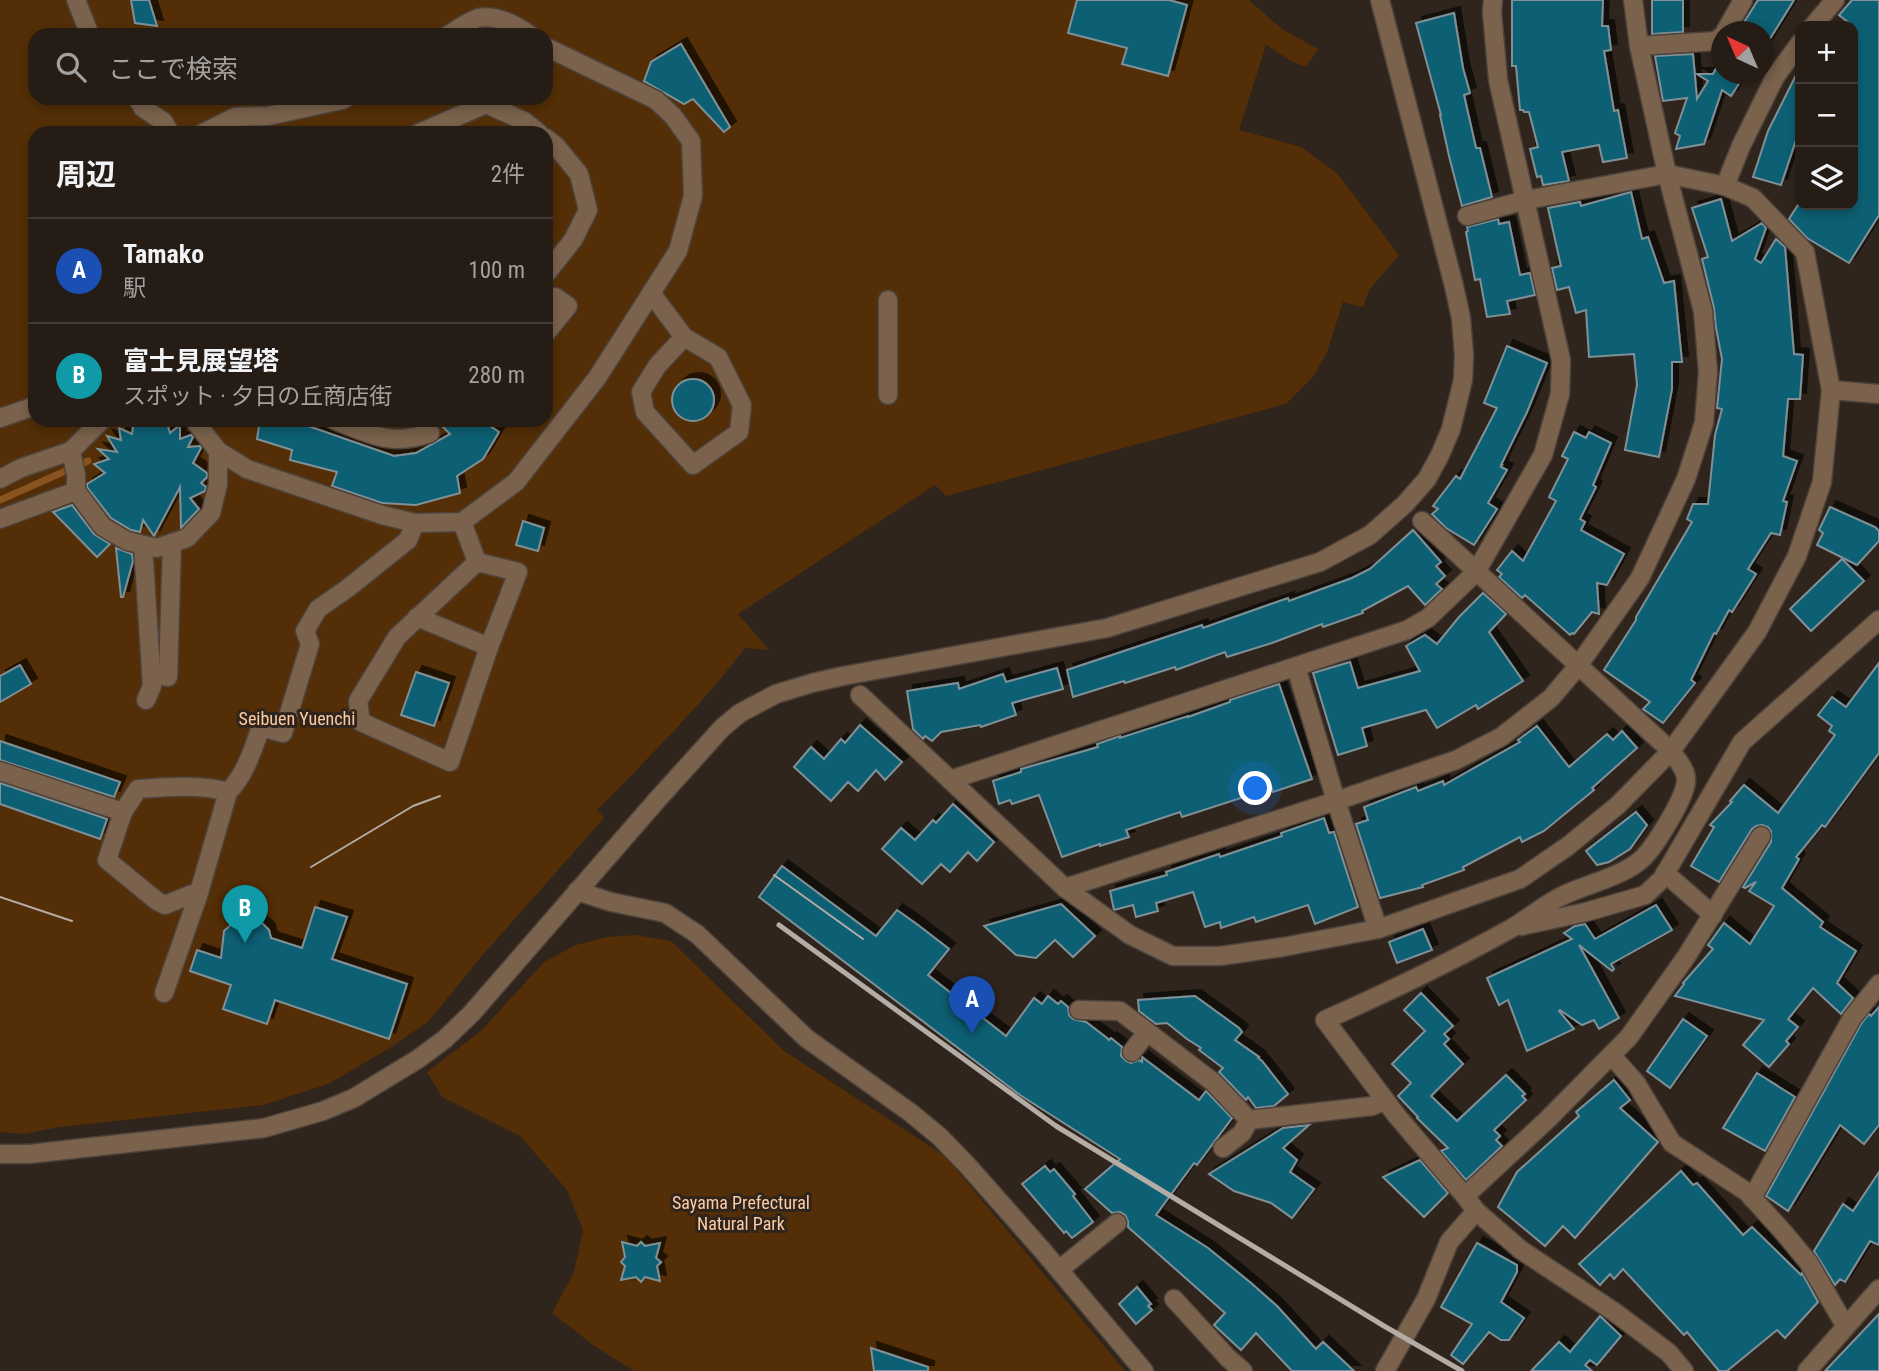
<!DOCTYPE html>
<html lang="ja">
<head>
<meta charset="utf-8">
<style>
  body { margin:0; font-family:"Roboto Condensed","Noto Sans JP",sans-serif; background:#302922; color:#f1f3f6 }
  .controls { position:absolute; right:21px; top:21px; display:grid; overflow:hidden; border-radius:14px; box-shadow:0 4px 10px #0003 }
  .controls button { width:63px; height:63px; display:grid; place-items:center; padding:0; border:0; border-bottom:2px solid #413a34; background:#241c15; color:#f1f3f6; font:35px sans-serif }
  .compass { position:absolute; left:1711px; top:21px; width:63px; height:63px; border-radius:50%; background:#241c15; box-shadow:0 4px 10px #0003; rotate:316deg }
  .you { position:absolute; left:1256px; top:789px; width:24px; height:24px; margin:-18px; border:5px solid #fff; border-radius:50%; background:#1a73e8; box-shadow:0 0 0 10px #1a73e833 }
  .badge { display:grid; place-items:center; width:46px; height:46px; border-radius:50%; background:#5bc8e7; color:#fff; font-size:23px; font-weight:700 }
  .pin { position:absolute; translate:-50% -58px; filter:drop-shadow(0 2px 4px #0008) }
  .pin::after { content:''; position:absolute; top:37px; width:24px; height:21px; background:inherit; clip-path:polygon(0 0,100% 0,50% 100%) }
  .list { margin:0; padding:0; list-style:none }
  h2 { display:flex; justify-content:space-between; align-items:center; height:91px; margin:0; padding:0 28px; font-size:30px }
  h2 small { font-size:23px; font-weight:400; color:#a3a1a0 }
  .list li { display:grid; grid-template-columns:46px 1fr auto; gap:21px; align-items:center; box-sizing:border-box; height:105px; padding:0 28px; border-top:2px solid #413a34 }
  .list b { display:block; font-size:26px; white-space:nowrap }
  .list p { margin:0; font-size:23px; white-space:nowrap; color:#a3a1a0 }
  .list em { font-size:23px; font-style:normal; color:#a3a1a0 }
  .icon { flex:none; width:38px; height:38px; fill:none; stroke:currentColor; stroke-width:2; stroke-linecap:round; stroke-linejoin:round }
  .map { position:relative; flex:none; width:1879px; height:1371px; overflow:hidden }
  .search { position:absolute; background:#241c15; box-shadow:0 4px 10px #0003; left:28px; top:28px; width:525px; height:77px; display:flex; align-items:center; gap:18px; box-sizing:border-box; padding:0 24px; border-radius:21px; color:#a3a1a0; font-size:26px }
  .panel { position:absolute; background:#241c15; box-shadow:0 4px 10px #0003; left:28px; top:126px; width:525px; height:301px; border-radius:21px }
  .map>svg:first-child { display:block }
  .green { fill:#532e06; fill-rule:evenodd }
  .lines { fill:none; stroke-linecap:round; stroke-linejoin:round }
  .stream { stroke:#89531f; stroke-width:7 }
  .building { fill:#0c5f73; stroke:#7f9197; stroke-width:2; filter:url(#shadow) }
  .minor-casing { stroke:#4e433b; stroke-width:21 }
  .minor { stroke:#7a624d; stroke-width:18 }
  .tram { stroke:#b5aca6; stroke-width:2 }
  .rail { stroke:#b5aca6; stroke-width:5 }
  .labels { text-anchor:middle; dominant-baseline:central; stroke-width:6; stroke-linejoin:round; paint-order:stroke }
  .park-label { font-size:18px; fill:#fccca4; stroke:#30251c }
</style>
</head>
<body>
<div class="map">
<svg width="1879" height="1371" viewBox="0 0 1879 1371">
  <defs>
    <filter id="shadow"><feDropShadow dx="6" dy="-6" stdDeviation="0" flood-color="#0009"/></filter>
  </defs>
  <rect width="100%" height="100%" fill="#30251c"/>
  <!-- green -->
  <g class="green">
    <path d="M0 0H1249L1282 29 1318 49 1306 67 1291 61 1266 45 1239 130 1301 147 1337 173 1399 255 1369 290 1363 307 1343 302 1327 352 1313 377 1286 404 946 496 935 485 738 614 769 650 745 648C702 705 647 759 597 810L604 818 481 957 428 1022 388 1049 328 1084 263 1105 60 1127 23 1134 0 1132ZM35 35H546V98H35ZM35 133H546V420H35Z"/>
    <path d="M636 935 671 941 784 1051 945 1156 1125 1371H634L593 1345 552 1313 574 1272 583 1230 567 1190 520 1136 442 1097 427 1072 481 1031 544 962 576 945 608 937Z"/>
  </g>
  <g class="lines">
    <!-- stream -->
    <path class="stream" d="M0 500 88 461"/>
  </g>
  <!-- building -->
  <g class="building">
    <path d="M131 0H149L157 26 135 23Z"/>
    <path d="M1077 0H1169L1187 5 1168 76 1122 64 1127 48 1068 33Z"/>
    <path d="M1512 0H1603L1602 26H1608L1611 50 1604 51 1614 111 1618 110 1627 158 1603 162 1599 145 1562 152 1569 181 1543 185 1541 176 1537 177 1530 149 1538 147 1529 112H1524L1523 110H1520L1516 66H1512Z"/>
    <path d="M1652 0H1683V32L1652 34Z"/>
    <path d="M1758 0H1794L1763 50V32H1738Z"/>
    <path d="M1852 0H1879V215L1849 263 1807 238 1789 219 1798 205H1853V26L1839 15Z"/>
    <path d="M1454 13 1463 68 1470 93 1464 95 1476 148H1480L1492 197 1462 206 1449 156 1440 115H1441L1416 23Z"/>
    <path d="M681 44 730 127 724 132 693 99 684 104 644 81 651 62Z"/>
    <path d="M1693 54 1697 99 1708 81 1697 74H1713L1721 59V74H1745L1731 96 1722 90 1704 144 1676 149 1680 136 1675 133 1687 98 1663 101 1655 56Z"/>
    <path d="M1800 67V128L1781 185 1753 177 1768 131Z"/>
    <path d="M1631 192 1642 239 1648 237 1664 283 1674 281 1682 362H1672V389L1659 457 1625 450 1637 385 1634 354 1589 357 1586 310 1576 313 1569 287 1557 290 1552 268 1561 266 1548 208 1580 202 1581 206Z"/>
    <path d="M1721 199 1732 241 1762 223 1766 228 1755 259 1761 263 1776 239 1785 247 1794 354 1803 355 1800 399H1788L1783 456 1797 461 1783 501 1787 502 1780 535 1771 533 1748 569 1756 574 1732 612 1729 610 1716 634 1714 633 1691 680 1695 683 1663 723 1643 709 1650 702 1604 670 1636 620V617L1692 522 1687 519 1693 504H1708L1715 435 1722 409 1717 408 1722 359 1716 328 1714 308 1702 259 1708 257 1692 208Z"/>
    <path d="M1498 219 1499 224 1509 222 1520 275 1530 273 1535 295 1507 301 1510 314 1487 317 1480 279 1475 280 1466 232 1468 231 1467 227Z"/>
    <path d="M1507 346 1547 363 1527 412 1501 465H1502L1501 467 1507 470 1488 503 1497 509 1474 545 1446 528 1432 514 1438 509 1433 506 1456 476 1460 479 1497 408 1484 403Z"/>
    <circle cx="693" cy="400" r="21"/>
    <path d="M134 420H166L170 433 180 425V439L191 435 193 437 188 447 200 446 201 448 193 463 207 473V477L201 483 206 487 205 491 190 498 199 509 181 528 180 487 154 536 143 520 140 532 131 530 111 518 87 487V484L105 473 94 464 109 459 98 449 117 452 107 436 121 440 119 428 132 434Z"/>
    <path d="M260 420H291L394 456 416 453 450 434 436 420H481L499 432 483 459 457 476 460 493 416 505 382 503 332 486 337 472 290 460 292 450 257 439Z"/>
    <path d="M1574 432 1586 438 1589 432 1611 443 1593 485 1596 487 1580 519 1585 522 1581 530 1624 554 1607 585 1597 583 1599 614 1592 612 1574 634 1572 633 1570 635 1525 595 1522 598 1499 577 1502 574 1497 570 1512 551 1523 561 1556 501 1549 497 1568 459 1562 456Z"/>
    <path d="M72 505 94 534 110 544 97 557 53 512Z"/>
    <path d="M1830 507 1875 527 1879 531V541L1857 565 1817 545 1823 533 1819 530Z"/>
    <path d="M523 521 544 528 538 551 516 545Z"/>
    <path d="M1413 530 1441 562 1436 566 1445 576 1436 584 1442 589 1425 605 1408 586 1362 611 1363 613 1323 627 1322 624 1272 643 1227 657 1225 652 1176 670 1175 667 1125 683 1124 681 1073 697 1067 670 1202 625 1203 628 1288 598 1289 601 1352 578 1370 569Z"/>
    <path d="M116 548 132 554 133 561 123 597H121Z"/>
    <path d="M1842 559 1864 581 1811 631 1790 609Z"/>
    <path d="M1483 593 1506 614 1489 632 1523 681 1478 709 1476 705 1437 728 1426 710 1362 728 1367 746 1338 755 1313 673 1350 662 1358 688 1420 671 1406 646 1425 635 1437 644 1459 617Z"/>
    <path d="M1879 663V753L1825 827 1822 825 1796 857 1799 859 1782 888 1823 922 1820 927 1856 951 1837 983 1853 998 1841 1014 1813 988 1788 1019 1798 1027 1786 1041 1789 1044 1769 1067 1743 1045 1764 1020 1675 996 1684 984 1683 983 1713 949 1708 945 1724 923 1750 944 1774 906 1749 891 1756 882 1745 888 1743 887 1771 842V831L1768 827 1762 825 1756 826 1752 829 1719 882 1691 866 1714 827 1710 825 1732 802 1730 801 1744 785 1778 813 1835 735 1829 731 1832 726 1818 715 1832 697 1846 707Z"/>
    <path d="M20 665 31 684 0 702V676Z"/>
    <path d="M1057 668 1063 689 1012 703 1016 715 981 727 980 725 941 732 932 741 925 736 923 739 913 729 907 691 958 683 959 689 1003 674 1006 682Z"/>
    <path d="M416 672 449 683 434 726 401 715Z"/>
    <path d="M1279 684 1312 779 1273 792 1272 788 1182 817 1180 812 1126 830 1129 837 1100 846V844L1062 857 1039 795 1012 804 1010 800 999 804 993 781 1021 772V769L1098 747 1097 744 1120 736V738L1188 716V717L1230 702V700Z"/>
    <path d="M860 725 902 762 885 780 876 770 858 791 848 782 831 801 794 767 811 747 824 759 841 739 845 743Z"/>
    <path d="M1537 726 1569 767 1607 734 1613 740 1622 731 1637 748 1592 788 1594 790 1544 831 1522 842 1520 837 1463 867 1464 870 1422 885 1423 887 1380 898 1356 824 1368 820 1364 807 1416 787 1418 791 1443 781 1444 785 1520 742 1518 740Z"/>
    <path d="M0 741 120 782 114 797 0 760Z"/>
    <path d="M0 783 107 819 100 839 0 804Z"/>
    <path d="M953 804 994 842 977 861 968 852 950 872 941 864 922 884 882 849 901 828 915 840 933 820 936 823Z"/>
    <path d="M1636 812 1647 825 1630 849 1609 862 1597 865 1586 851Z"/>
    <path d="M1324 818 1329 833 1334 832 1358 907 1315 924 1308 905 1256 922 1254 917 1221 928 1220 922 1205 927 1193 892 1156 903 1158 911 1136 917 1133 905 1114 910 1110 891 1167 875 1166 872 1219 854 1220 857 1282 836 1281 833Z"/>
    <path d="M782 866 876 936 897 910 918 925 949 949 928 975 1006 1036 1034 998 1042 1004 1048 996 1058 1004 1061 1001 1068 1007 1069 1015 1073 1019 1086 1022 1107 1038 1109 1040 1111 1038 1122 1047 1121 1056 1126 1061 1131 1063 1139 1060 1142 1062V1057L1199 1100 1206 1091 1232 1118 1197 1165 1194 1163 1156 1215 1208 1248 1251 1283 1277 1306 1316 1349 1323 1342 1354 1371H1292L1256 1333 1241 1350 1214 1325 1225 1313 1128 1227V1221L1125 1215 1120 1212 1112 1213 1085 1189 1120 1159 1020 1095 759 897Z"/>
    <path d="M1061 904 1095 936 1073 957 1055 940 1036 958 1016 955 984 926Z"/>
    <path d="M1656 905 1672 930 1611 964 1614 969 1612 971 1579 945 1619 1018 1599 1029 1594 1020 1582 1025 1560 1010 1559 1011 1574 1029 1527 1051 1508 1000 1499 1005 1487 978 1572 939 1564 933 1575 926 1585 924 1595 939Z"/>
    <path d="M315 907 347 917 332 959 407 984 389 1039 275 1000 267 1024 223 1009 231 985 190 971 197 950 221 958 224 931 233 923 244 919 261 922 269 930 271 938 302 948Z"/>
    <path d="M1423 929 1432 950 1397 963 1389 942Z"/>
    <path d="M1421 993 1453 1026 1444 1034 1449 1039 1444 1044 1463 1064 1431 1096 1457 1121 1506 1075 1525 1094 1522 1096 1526 1100 1494 1130 1500 1136 1496 1140 1502 1146 1466 1180 1441 1151 1448 1148 1417 1118 1418 1117 1398 1096 1411 1083 1392 1064 1425 1031 1404 1010Z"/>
    <path d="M1195 996 1239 1028 1242 1032 1235 1040 1259 1057 1258 1058 1262 1061 1288 1094 1274 1106 1256 1108 1248 1097 1246 1100 1219 1072 1223 1068 1199 1050 1201 1048 1187 1039 1167 1023 1156 1024 1139 1011 1138 1000Z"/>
    <path d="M1879 1007V1125L1864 1144 1840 1125 1788 1211 1766 1196 1861 1024 1869 1014 1871 1016Z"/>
    <path d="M1683 1019 1707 1036 1670 1088 1647 1071Z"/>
    <path d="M1757 1073 1795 1097 1765 1151 1723 1128Z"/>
    <path d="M1614 1080 1630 1100 1620 1108 1658 1142 1575 1238 1563 1226 1545 1246 1498 1207 1517 1172 1579 1116 1576 1112Z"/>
    <path d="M1309 1125 1283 1148 1297 1160 1290 1172 1314 1189 1292 1218 1271 1203 1234 1191 1209 1174 1283 1128Z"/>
    <path d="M1420 1160 1448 1193 1424 1217 1383 1177Z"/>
    <path d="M1045 1166 1050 1172 1054 1169 1075 1194 1073 1196 1093 1222 1072 1238 1066 1231 1064 1233 1022 1184Z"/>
    <path d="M1681 1171 1693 1185 1697 1183 1743 1235 1752 1227 1801 1275 1802 1273 1818 1302 1785 1338 1777 1330 1727 1371H1719L1687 1332 1684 1335 1623 1269 1614 1279 1610 1274 1600 1285 1579 1264Z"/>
    <path d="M1879 1172V1245L1870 1241 1845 1282 1840 1279 1835 1285 1814 1251 1843 1204 1853 1211Z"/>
    <path d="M622 1242 637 1246 641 1242 645 1246 660 1243 656 1258 661 1262 657 1266 660 1281 645 1277 641 1282 636 1277 621 1280 625 1266 621 1262 625 1257Z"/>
    <path d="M1477 1243 1517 1265V1272L1501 1302 1524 1318 1509 1340H1501L1489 1332 1463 1364 1451 1355 1472 1324 1441 1307Z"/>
    <path d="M1137 1287 1151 1304 1148 1306 1152 1310 1136 1324 1119 1304Z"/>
    <path d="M1879 1314V1371H1825Z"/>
    <path d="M1600 1316 1621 1336 1597 1365 1590 1360 1585 1365 1592 1371H1531L1559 1342 1570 1352Z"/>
    <path d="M871 1348 928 1367V1371H874Z"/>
  </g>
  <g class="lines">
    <defs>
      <g id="minor">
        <path d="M76 0 90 35"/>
        <path d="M1813 26 1835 0"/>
        <path d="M1725 32 1743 0"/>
        <path d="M448 35C457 30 468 21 478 18 496 14 516 25 530 35"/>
        <path d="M1639 46 1716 41 1722 36"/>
        <path d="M137 98 143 108 164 122 170 133"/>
        <path d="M203 133 235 117 268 116 342 100 346 98"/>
        <path d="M419 133 486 104 524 121 539 133"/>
        <path d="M546 138 556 146 579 174 588 210 573 240 546 274"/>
        <path d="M1725 186 1741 146 1775 77 1800 43"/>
        <path d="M651 293 684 337 718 357 742 405 739 432 693 465 645 412 641 392 657 366 684 337"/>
        <path d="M546 307 555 297 568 306 546 333"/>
        <path d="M1831 390 1879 394"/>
        <path d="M888 395V300"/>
        <path d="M0 418 35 406"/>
        <path d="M102 420 71 451 76 475V491L103 527 127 541 157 548 187 538 211 513 218 484V451"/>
        <path d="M194 420 218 451 247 469 382 515 415 523 462 522 516 482 597 378 678 251 693 196 691 141 673 116 656 100 546 47"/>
        <path d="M334 420C370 434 391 447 430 433L422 420"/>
        <path d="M0 479 21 468 71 451"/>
        <path d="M0 519 76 491"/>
        <path d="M1422 521 1671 751C1677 760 1686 769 1686 779 1688 794 1655 846 1643 858 1623 877 1586 884 1562 896 1544 905 1529 918 1512 928 1451 962 1388 992 1325 1020L1397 1116 1465 1196 1476 1211 1521 1250 1613 1311 1669 1353 1684 1371"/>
        <path d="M462 522 477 562 518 572 489 647 450 762 361 722 358 701 397 637 477 562"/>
        <path d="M143 545 152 686 146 700"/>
        <path d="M417 617 489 647"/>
        <path d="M1296 667 1336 801 1378 929"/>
        <path d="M151 674 168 677 172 543"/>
        <path d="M860 695 1065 888 1130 935 1173 956H1220L1283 947 1378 929 1520 879 1568 846 1618 805 1671 751 1757 632 1797 556 1822 482 1831 390 1805 252 1753 198 1725 186 1667 174 1526 200 1467 216"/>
        <path d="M0 771 123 812"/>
        <path d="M950 780 1407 630 1428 618 1476 572 1543 455 1560 394 1561 360 1498 80 1492 12 1493 0"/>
        <path d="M1665 873 1713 915"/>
        <path d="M1065 888 1336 801 1456 760 1501 737 1551 698 1578 666 1640 578 1686 479 1704 423 1708 372 1703 311 1667 174 1639 46 1633 0"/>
        <path d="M577 891 611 902 665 913 697 934 806 1038 911 1113 940 1137 967 1165 1043 1251 1144 1371"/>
        <path d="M198 896 192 894 165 905 157 901 107 860 123 812 138 789C165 787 202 784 228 792 246 774 252 751 261 727L283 733 310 644 305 631 318 609 348 588 408 540 415 523"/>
        <path d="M1521 926 1586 912 1645 895 1662 879 1742 742 1879 620"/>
        <path d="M164 993 198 896 228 792"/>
        <path d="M1079 1010 1120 1011 1213 1082 1249 1120 1372 1106 1385 1100"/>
        <path d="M1132 1052 1147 1032"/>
        <path d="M1611 1055 1636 1083 1672 1143 1747 1192 1785 1234 1809 1263 1846 1327"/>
        <path d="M1223 1148 1242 1133 1249 1120"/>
        <path d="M0 1154H29L264 1128 323 1111 354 1098 418 1059 445 1039 472 1013 657 800 722 728 740 713 776 694 812 683 843 676 1107 628 1320 562 1370 535 1405 504 1427 479 1440 455 1451 429 1463 380 1464 355 1461 318 1454 286 1380 0"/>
        <path d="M1465 1196 1547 1120 1629 1037 1686 957 1761 836"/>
        <path d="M1752 1198 1852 1018 1879 984"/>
        <path d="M1059 1270 1117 1223"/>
        <path d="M1174 1299 1228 1358 1243 1371"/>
        <path d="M1385 1371 1426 1299 1449 1242 1476 1211"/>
        <path d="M1807 1371 1879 1289"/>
      </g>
    </defs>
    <!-- minor casing -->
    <use href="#minor" class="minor-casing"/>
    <!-- minor -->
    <use href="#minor" class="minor"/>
    <!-- tram -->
    <g class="tram">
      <path d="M311 867 413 806 440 796"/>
      <path d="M774 875 863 939"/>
      <path d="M0 897 72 921"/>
    </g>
    <!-- rail -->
    <path class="rail" d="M779 925 1056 1126 1384 1326 1462 1371"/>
  </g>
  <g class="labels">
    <!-- park labels -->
    <g class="park-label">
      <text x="297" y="718">Seibuen Yuenchi</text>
      <text x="741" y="1202">Sayama Prefectural<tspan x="741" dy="21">Natural Park</tspan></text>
    </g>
  </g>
</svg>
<div class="controls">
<button>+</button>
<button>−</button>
<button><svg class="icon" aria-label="layers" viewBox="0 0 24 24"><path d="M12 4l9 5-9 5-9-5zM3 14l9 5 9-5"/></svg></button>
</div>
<svg class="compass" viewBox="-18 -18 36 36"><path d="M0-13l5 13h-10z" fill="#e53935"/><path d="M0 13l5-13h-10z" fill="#a3a1a0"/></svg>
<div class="you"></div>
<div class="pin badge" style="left:972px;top:1034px;background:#1a4fb4">A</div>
<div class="pin badge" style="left:245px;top:943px;background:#0f9aa8">B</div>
<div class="search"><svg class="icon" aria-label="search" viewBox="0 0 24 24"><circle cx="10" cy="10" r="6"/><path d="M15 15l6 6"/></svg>ここで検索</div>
<section class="panel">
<h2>周辺<small>2件</small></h2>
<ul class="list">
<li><span class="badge" style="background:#1a4fb4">A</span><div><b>Tamako</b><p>駅</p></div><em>100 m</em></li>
<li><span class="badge" style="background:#0f9aa8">B</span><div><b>富士見展望塔</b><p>スポット · 夕日の丘商店街</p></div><em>280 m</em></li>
</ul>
</section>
</div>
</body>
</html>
